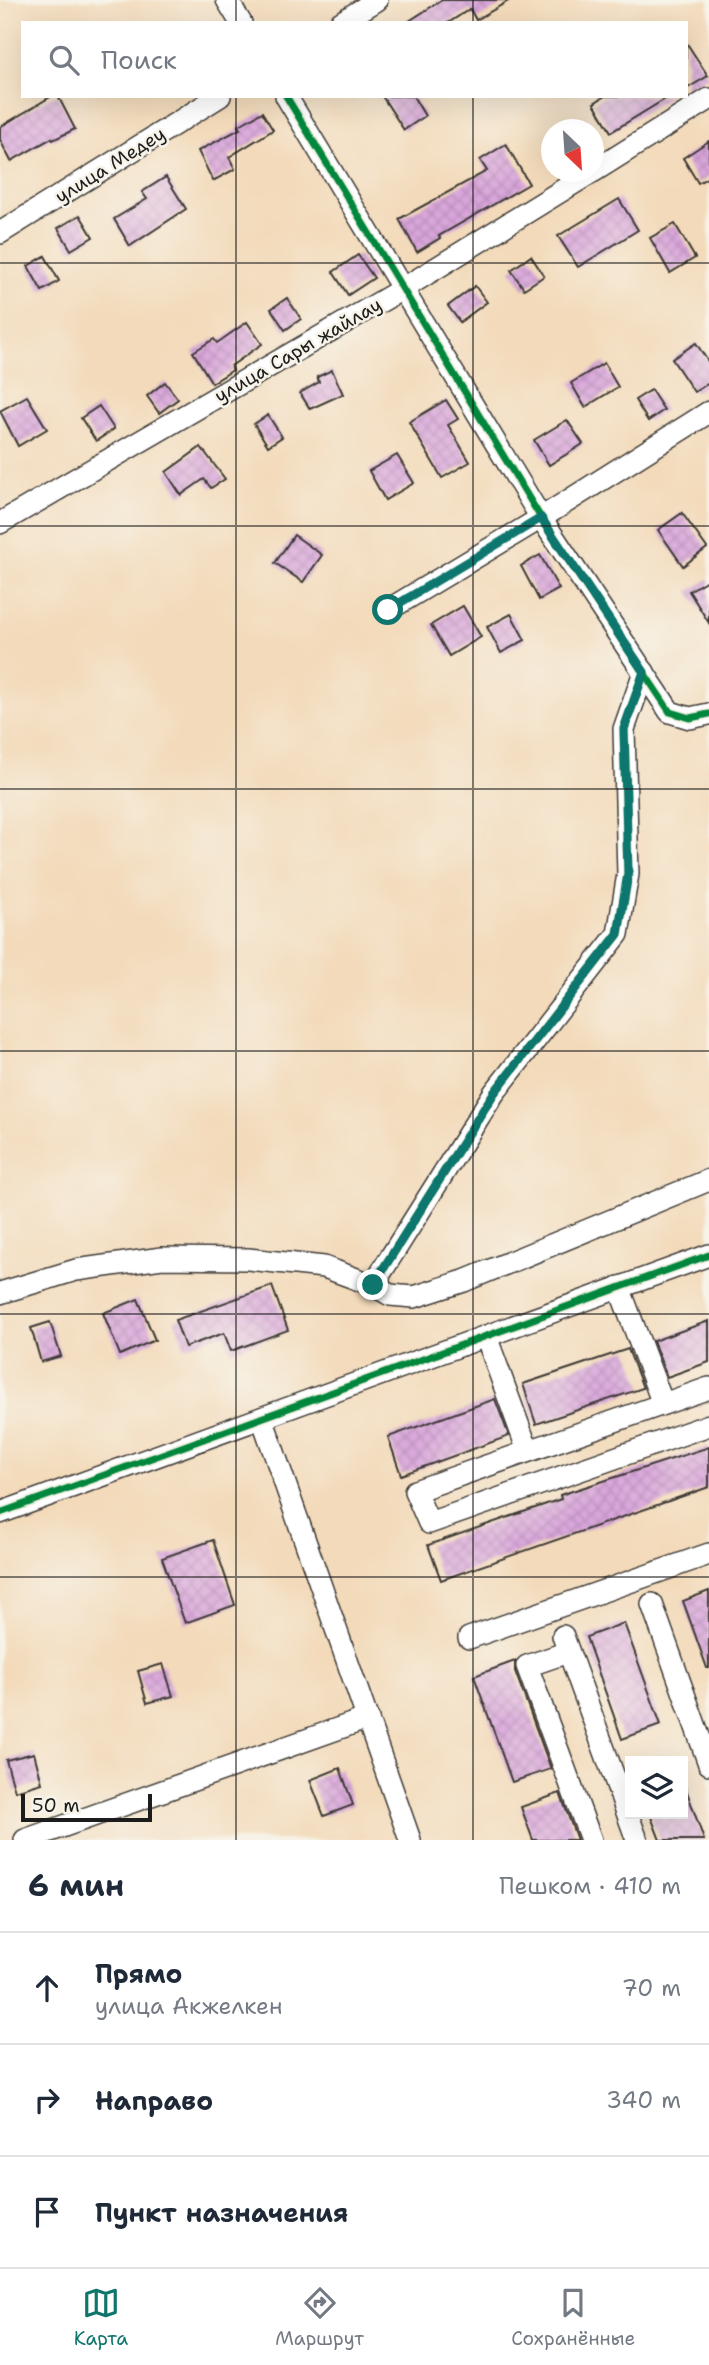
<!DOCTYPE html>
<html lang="ru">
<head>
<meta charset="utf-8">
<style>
  body { margin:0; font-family:"Shantell Sans",sans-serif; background:#f2f2f3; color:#1f2937 }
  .controls { position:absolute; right:21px; bottom:21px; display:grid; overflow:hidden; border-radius:0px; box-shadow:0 7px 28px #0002 }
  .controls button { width:63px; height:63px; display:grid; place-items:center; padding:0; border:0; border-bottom:2px solid #e0e1e3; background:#fff; color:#1f2937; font:35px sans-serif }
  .compass { position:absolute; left:541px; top:119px; width:63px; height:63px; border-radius:50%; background:#fff; box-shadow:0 7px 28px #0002; rotate:155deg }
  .scale { position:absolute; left:21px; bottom:18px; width:131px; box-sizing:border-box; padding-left:7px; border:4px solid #1c1c1c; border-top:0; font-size:19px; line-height:24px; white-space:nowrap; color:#1c1c1c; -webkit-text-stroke:5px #f7f3e8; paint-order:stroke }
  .stop { position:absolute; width:21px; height:21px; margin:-16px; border:5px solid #0f766e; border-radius:50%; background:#fff }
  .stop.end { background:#0f766e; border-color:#fff; box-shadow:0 2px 7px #0008 }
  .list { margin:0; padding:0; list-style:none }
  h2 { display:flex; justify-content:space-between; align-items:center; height:91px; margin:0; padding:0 28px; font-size:30px }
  h2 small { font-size:23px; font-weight:400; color:#747a83 }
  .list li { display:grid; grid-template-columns:46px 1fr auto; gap:21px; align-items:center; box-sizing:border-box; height:112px; padding:0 28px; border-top:2px solid #e0e1e3 }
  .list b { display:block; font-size:26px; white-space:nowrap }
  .list p { margin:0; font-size:23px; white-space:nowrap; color:#747a83 }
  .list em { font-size:23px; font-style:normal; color:#747a83 }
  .icon { flex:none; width:38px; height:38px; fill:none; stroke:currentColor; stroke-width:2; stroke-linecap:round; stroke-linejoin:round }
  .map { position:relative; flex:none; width:709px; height:1840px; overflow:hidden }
  .search { position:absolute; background:#fff; box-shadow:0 7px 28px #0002; left:21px; right:21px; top:21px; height:77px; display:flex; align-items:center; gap:18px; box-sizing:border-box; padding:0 24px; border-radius:0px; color:#747a83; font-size:26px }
  .sheet { height:427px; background:#fff }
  nav { display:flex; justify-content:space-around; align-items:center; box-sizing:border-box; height:98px; border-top:2px solid #e0e1e3; background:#fff; font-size:19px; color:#747a83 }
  nav a { display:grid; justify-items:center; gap:4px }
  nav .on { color:#0f766e }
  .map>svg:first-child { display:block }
  .building { fill:url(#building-cross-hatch) }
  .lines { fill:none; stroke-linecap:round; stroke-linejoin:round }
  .minor-casing { stroke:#3c3834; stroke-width:24 }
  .minor { stroke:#fff; stroke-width:21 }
  .cycleway-casing { stroke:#f7f3e8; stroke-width:11 }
  .cycleway { stroke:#00873e; stroke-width:7 }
  .route { stroke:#0f766e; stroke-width:9 }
  .grid { fill:none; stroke:#1c1c1c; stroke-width:2; stroke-opacity:0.55 }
  .labels { text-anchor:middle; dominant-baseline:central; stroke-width:5; stroke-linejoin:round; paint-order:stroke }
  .street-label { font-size:19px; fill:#1c1c1c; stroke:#f7f3e8 }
</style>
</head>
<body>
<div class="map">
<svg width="709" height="1840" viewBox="0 0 709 1840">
  <defs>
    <pattern id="building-cross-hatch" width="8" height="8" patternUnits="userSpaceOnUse" patternTransform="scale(1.75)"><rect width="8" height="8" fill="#d9a6db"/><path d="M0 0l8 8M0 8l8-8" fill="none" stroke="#ba8ebb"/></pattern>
  </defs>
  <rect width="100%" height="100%" fill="#f7f3e8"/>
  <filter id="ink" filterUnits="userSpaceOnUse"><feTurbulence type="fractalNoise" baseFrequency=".0143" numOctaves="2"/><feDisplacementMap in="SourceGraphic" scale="14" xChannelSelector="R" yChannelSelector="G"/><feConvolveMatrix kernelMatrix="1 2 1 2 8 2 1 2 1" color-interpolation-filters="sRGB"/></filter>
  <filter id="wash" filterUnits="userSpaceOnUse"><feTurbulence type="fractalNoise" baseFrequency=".00686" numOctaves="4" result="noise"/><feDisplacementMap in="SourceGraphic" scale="28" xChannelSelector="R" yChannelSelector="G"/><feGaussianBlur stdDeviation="1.57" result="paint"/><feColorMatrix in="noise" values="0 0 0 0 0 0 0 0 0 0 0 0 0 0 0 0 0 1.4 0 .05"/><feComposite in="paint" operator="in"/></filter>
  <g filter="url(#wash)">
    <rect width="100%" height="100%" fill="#f3daba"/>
    <g id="blocks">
      <!-- building -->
      <g class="building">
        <path d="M442 0H510L476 20 470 9 448 23H406Z"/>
        <path d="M686 42 708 76 686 89Z"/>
        <path d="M52 96H58L75 129 53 140 52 138 11 161 0 140V127Z"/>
        <path d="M382 96H413L425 116 404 130Z"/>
        <path d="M605 96H670L611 132 594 103Z"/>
        <path d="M262 112 273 130 229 157 235 169 213 181 198 151 240 129 238 126Z"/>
        <path d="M709 141V177L698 183 683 158Z"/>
        <path d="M506 144 529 184 439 236 440 238 417 252 399 219 487 171 480 160Z"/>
        <path d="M166 177 186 209 130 246 114 219 147 199 142 192Z"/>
        <path d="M619 199 638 230 578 267 558 236Z"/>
        <path d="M80 215 93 237 71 250 58 228Z"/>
        <path d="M675 224 695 258 670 273 650 238Z"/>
        <path d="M358 255 374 278 348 295 333 272Z"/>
        <path d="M45 256 59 281 42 291 28 266Z"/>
        <path d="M531 256 544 276 524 289 511 270Z"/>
        <path d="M475 286 487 302 460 322 448 306Z"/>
        <path d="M287 298 301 319 285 330 271 309Z"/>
        <path d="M247 322 262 344 231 366 233 370 212 383 193 352 214 339 217 343Z"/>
        <path d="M696 343 709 363V383L694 392 672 359Z"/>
        <path d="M604 363 618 387 585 407 571 383Z"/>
        <path d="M332 370 343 394 310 409 300 393 319 382 317 377Z"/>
        <path d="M165 382 178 399 159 413 147 396Z"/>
        <path d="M651 390 664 410 648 421 635 400Z"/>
        <path d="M27 396 47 429 18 446 0 411Z"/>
        <path d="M446 400 458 419 448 425 470 462 442 478 409 422Z"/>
        <path d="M99 406 114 429 96 441 81 418Z"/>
        <path d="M268 415 282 437 268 446 254 424Z"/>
        <path d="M567 420 583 444 549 465 534 440Z"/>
        <path d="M201 447 225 479 211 488 204 479 181 495 166 472Z"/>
        <path d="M397 455 414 483 385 500 369 471Z"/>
        <path d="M682 513 707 548 683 566 658 530Z"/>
        <path d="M294 535 322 555 303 582 275 563Z"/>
        <path d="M540 555 559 589 539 600 521 566Z"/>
        <path d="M709 579V623L689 591Z"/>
        <path d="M463 606 481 637 449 656 431 625Z"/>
        <path d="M511 614 525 640 501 653 487 627Z"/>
        <path d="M272 1286 288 1330 231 1351 224 1333 185 1347 175 1320Z"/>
        <path d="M138 1299 155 1340 120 1355 103 1313Z"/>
        <path d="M709 1321V1362L667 1377 653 1341Z"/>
        <path d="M50 1322 61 1356 41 1362 31 1328Z"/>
        <path d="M628 1349 643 1388 536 1424 523 1384Z"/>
        <path d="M495 1399 509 1436 401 1475 388 1437Z"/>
        <path d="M709 1447V1487L441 1580 428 1545 561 1499 560 1495Z"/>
        <path d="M213 1540 235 1605 185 1623 162 1558Z"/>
        <path d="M709 1591V1668H707L683 1601Z"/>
        <path d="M624 1623 661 1725 622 1739 586 1637Z"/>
        <path d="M515 1661V1671L551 1769 512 1782 474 1676Z"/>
        <path d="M163 1664 173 1696 147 1703 138 1671Z"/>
        <path d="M34 1753 42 1783 15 1791 6 1760Z"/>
        <path d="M340 1768 353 1805 324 1816 310 1780Z"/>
        <path d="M683 1786H685L704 1840H660L650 1814H683Z"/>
        <path d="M560 1793 577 1840H533L521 1807Z"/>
      </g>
    </g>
  </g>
  <g filter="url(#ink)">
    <use href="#blocks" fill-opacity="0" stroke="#3c3834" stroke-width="2"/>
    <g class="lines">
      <defs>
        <g id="minor">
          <path d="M227 0 241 23"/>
          <path d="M340 23 377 0"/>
          <path d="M286 96 541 518 670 712 690 718 709 714"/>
          <path d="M594 171 709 99"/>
          <path d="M0 233 220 96"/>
          <path d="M0 523 404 288 592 172"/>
          <path d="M388 610 541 518 709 412"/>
          <path d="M373 1285 494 1093 618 934 628 874 624 729 644 672"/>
          <path d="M619 1287 663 1404"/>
          <path d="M0 1293 76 1270 162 1258 248 1259 324 1267 373 1285 390 1295 414 1297 464 1281 709 1180"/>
          <path d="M486 1336 528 1451"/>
          <path d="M709 1388 415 1491 429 1523 709 1425"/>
          <path d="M262 1418 410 1840"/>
          <path d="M0 1513 709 1255"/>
          <path d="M652 1604 709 1764"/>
          <path d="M563 1636 637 1840"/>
          <path d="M469 1638 709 1554"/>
          <path d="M568 1652 527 1666 591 1840"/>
          <path d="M25 1840 368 1718"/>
        </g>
      </defs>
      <!-- minor casing -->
      <use href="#minor" class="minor-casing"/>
      <!-- minor -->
      <use href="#minor" class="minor"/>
      <defs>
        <g id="cycleway">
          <path d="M286 96 541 518 670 712 690 718 709 714"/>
          <path d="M373 1285 494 1093 618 934 628 874 624 729 644 672"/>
          <path d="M0 1513 709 1255"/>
        </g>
      </defs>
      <!-- cycleway casing -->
      <use href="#cycleway" class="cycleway-casing"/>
      <!-- cycleway -->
      <use href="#cycleway" class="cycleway"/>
    </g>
  </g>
  <g class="lines" filter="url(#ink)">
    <!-- route -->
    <path class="route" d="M373 1285 494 1093 618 934 628 874 624 729 644 672 541 518 388 610"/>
  </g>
  <!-- grid -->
  <path class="grid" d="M236 0V23M473 0V23M236 96V1840M473 96V1840M0 263H709M0 526H709M0 789H709M0 1051H709M0 1314H709M0 1577H709"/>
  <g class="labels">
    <!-- street labels -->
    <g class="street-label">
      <text transform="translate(110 165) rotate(-32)">улица Медеу</text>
      <text transform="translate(298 350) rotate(-30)">улица Сары жайлау</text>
    </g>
  </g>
</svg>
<div class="controls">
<button><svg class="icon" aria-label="layers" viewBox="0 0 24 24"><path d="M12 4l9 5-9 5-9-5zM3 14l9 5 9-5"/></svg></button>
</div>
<svg class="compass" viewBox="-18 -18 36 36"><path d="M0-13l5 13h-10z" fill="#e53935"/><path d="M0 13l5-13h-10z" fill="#747a83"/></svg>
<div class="scale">50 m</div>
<div class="stop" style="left:388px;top:610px"></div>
<div class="stop end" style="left:373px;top:1285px"></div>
<div class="search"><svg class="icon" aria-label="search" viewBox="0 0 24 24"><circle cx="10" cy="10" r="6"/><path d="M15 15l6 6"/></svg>Поиск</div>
</div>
<section class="sheet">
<h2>6 мин<small>Пешком · 410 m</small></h2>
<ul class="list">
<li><svg class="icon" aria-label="ahead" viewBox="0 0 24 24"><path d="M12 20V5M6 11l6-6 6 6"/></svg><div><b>Прямо</b><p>улица Акжелкен</p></div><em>70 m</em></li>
<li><svg class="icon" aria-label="right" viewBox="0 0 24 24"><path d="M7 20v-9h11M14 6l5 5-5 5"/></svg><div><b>Направо</b></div><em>340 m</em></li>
<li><svg class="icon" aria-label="arrive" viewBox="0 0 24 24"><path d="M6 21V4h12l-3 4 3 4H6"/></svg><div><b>Пункт назначения</b></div></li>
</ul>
</section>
<nav>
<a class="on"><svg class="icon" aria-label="map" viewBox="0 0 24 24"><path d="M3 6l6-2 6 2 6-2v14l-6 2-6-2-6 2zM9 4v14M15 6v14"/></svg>Карта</a>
<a><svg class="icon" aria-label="directions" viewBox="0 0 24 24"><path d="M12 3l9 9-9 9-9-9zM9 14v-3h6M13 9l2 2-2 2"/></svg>Маршрут</a>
<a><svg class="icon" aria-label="saved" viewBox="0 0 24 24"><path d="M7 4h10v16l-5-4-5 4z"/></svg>Сохранённые</a>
</nav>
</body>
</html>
